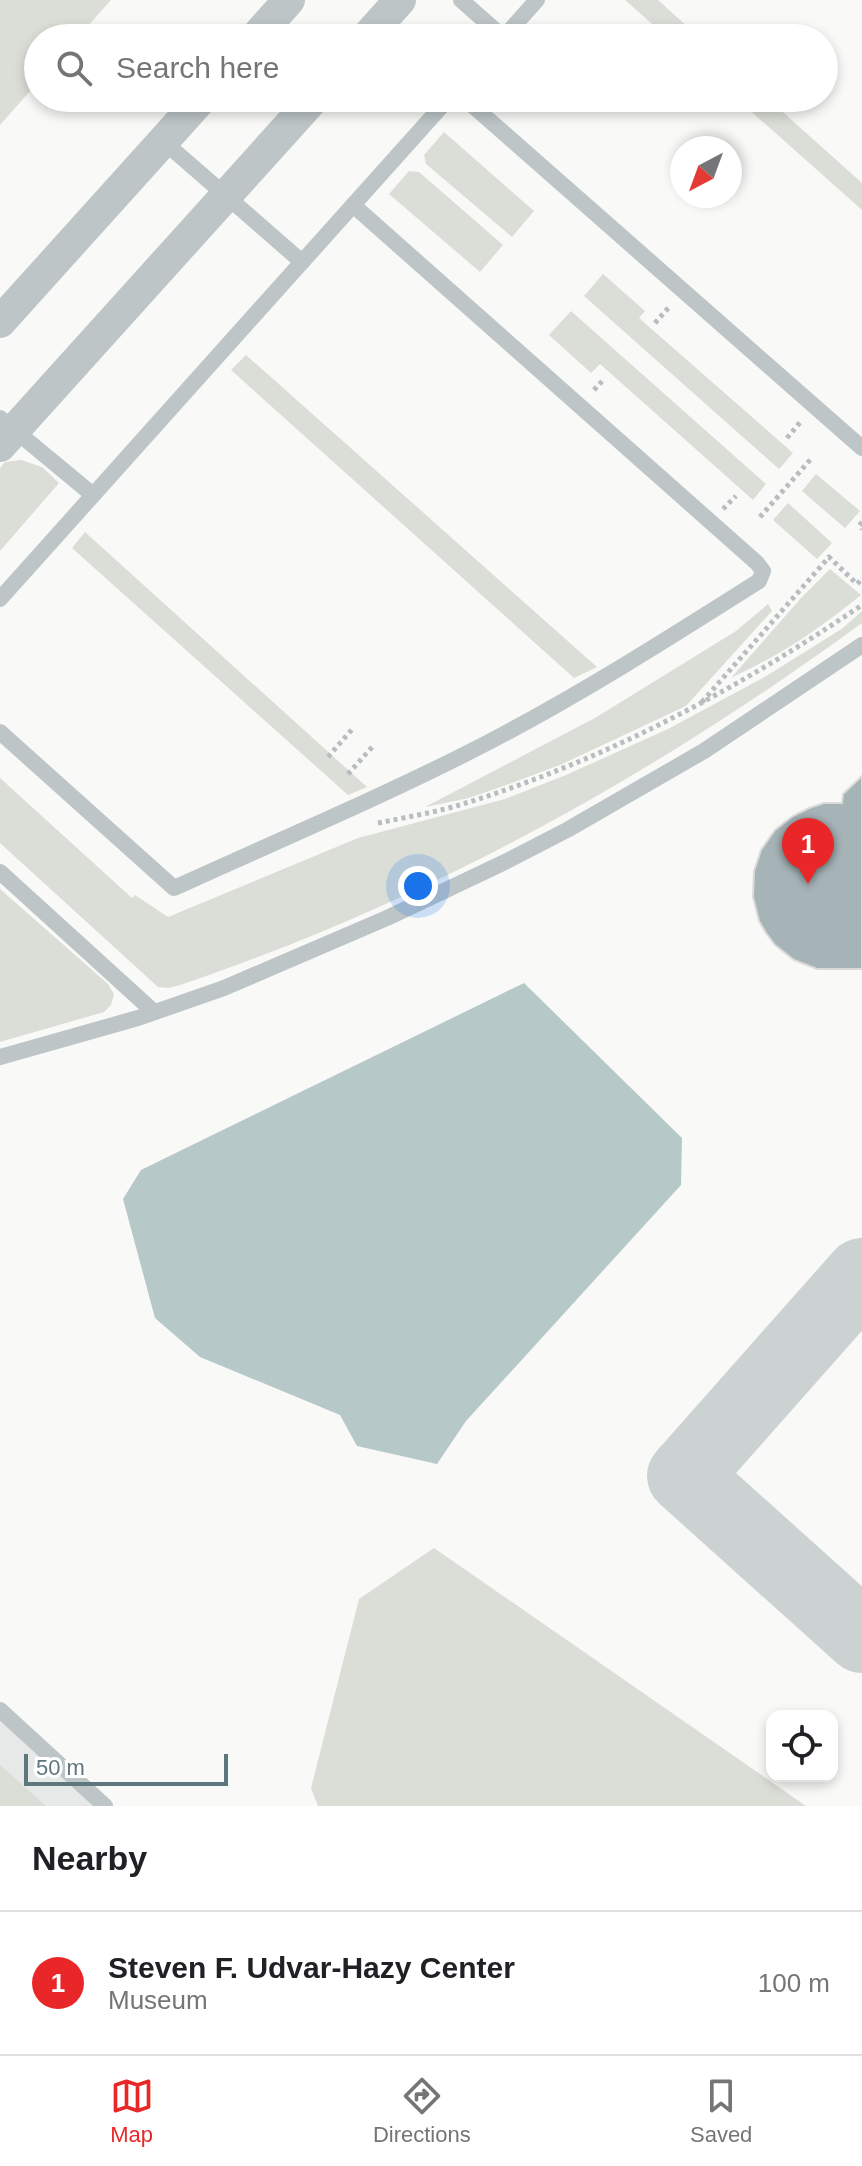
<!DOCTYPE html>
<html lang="en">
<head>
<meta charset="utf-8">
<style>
  body { margin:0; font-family:Helvetica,sans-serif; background:#f2f2f2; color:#202124 }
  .controls { position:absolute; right:24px; bottom:24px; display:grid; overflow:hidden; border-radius:16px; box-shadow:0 4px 12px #0003 }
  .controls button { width:72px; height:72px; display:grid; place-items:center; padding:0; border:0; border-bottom:2px solid #e0e0e0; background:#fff; color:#202124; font:40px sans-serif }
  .compass { position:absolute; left:670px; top:136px; width:72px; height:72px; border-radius:50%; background:#fff; box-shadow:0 4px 12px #0003; rotate:221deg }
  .scale { position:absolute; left:24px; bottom:20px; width:204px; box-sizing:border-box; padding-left:8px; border:4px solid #5e777d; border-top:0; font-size:22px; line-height:28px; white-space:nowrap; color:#5e777d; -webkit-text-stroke:6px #fff; paint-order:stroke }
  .you { position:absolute; left:418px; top:886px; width:28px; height:28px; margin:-20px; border:6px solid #fff; border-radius:50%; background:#1a73e8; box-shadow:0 0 0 12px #1a73e833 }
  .badge { display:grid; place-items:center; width:52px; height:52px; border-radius:50%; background:#e92728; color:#fff; font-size:26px; font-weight:700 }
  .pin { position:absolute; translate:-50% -66px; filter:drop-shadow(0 2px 4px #0008) }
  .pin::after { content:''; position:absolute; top:42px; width:28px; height:24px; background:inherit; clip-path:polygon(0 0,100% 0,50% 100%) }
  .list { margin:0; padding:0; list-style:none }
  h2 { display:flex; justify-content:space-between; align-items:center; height:104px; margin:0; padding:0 32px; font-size:34px }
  h2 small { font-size:26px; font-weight:400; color:#757577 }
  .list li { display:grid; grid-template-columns:52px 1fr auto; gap:24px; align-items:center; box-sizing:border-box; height:144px; padding:0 32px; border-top:2px solid #e0e0e0 }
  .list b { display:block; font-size:30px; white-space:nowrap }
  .list p { margin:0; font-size:26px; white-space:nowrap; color:#757577 }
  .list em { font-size:26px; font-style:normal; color:#757577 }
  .icon { flex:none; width:44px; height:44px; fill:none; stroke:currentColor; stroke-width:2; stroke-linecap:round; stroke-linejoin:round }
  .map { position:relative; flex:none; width:862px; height:1806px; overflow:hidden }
  .search { position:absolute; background:#fff; box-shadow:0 4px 12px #0003; left:24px; right:24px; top:24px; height:88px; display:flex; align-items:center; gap:20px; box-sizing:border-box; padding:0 28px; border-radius:44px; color:#757577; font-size:30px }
  .sheet { height:248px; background:#fff }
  nav { display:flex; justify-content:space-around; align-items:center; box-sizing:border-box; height:112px; border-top:2px solid #e0e0e0; background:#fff; font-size:22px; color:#757577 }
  nav a { display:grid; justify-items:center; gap:4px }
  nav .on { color:#e92728 }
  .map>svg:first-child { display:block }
  .built { fill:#e7e9e8 }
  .green { fill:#dbded6 }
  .water { fill:#b6c8c8 }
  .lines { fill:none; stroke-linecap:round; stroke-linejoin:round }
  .taxiway { stroke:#ccd2d2; stroke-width:74 }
  .building { fill:#a6b4b7; stroke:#dbdbd9; stroke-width:2 }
  .path { stroke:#b8bec0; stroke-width:5; stroke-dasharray:4 4; stroke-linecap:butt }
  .lane { stroke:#bdc5c7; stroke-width:16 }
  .street { stroke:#bdc5c7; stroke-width:32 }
</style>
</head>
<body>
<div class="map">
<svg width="862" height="1806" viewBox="0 0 862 1806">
  <rect width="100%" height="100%" fill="#f9f9f7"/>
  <!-- built -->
  <path class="built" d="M0 1702 101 1795 113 1806H0Z"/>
  <!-- green -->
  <g class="green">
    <path d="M0 0H111L77 38H38V82L0 125Z"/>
    <path d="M625 0H658L700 38H668Z"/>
    <path d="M736 98H767L862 183V210Z"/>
    <path d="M444 132 534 211 512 237 426 164 424 155Z"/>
    <path d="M409 171 419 172 503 245 480 272 389 194Z"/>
    <path d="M603 274 645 311 639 318 793 453 779 469 584 296Z"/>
    <path d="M571 311 766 484 753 500 600 364 591 373 549 335Z"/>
    <path d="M246 355 597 667 574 678 231 370Z"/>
    <path d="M21 460 42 467 59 483 0 551V468L5 462Z"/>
    <path d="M816 474 860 511 845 528 802 491Z"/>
    <path d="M788 503 832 543 817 559 773 520Z"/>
    <path d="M85 532 367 787 348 795 72 548Z"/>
    <path d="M830 569 861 595C818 630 782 654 731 678L801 598Z"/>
    <path d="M768 604 772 611 686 706 560 765 512 783 469 798 425 807 595 718 736 631Z"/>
    <path d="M862 611V623C653 776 426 902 180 985L169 988 158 987 0 843V778L132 898 135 895 168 917 358 838 505 799 566 775 668 729 768 675 843 628Z"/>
    <path d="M0 889 108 984 114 994 111 1005 104 1012 0 1042Z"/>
    <path d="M434 1548 806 1806H807H318L311 1788 359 1599Z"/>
    <path d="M0 1765 46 1806H0Z"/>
  </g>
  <!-- water -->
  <path class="water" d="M524 983 682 1138 681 1185 466 1421 437 1464 357 1446 340 1415 200 1357 155 1318 123 1199 141 1170Z"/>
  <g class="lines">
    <!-- taxiway -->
    <path class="taxiway" d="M862 1275 684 1476 862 1636"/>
  </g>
  <!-- building -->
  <path class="building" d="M862 776V969H817L794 960 775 945 766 933 759 921 753 897 754 871 761 850 775 830 793 816 809 808 824 803H842L843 794Z"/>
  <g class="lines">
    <!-- path -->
    <g class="path">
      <path d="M655 323 670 306"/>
      <path d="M594 390 604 379"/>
      <path d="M787 438 802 420"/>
      <path d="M723 509 736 496"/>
      <path d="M760 517 811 459"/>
      <path d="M862 522 859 526 862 529"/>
      <path d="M702 702 829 557 857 584 862 579"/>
      <path d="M328 757 354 727"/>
      <path d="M348 774 374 745"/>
      <path d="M378 823C407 817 438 812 466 803 610 758 739 688 862 605"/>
    </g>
    <!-- lane -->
    <g class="lane">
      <path d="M461 0 503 37"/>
      <path d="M503 38 537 0"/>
      <path d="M464 98 862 448"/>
      <path d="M163 141 302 262"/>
      <path d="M0 418 93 495"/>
      <path d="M0 599 449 98"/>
      <path d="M0 732 174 888C277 841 382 797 483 745 578 696 669 638 759 581L763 571 757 563 353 205"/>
      <path d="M0 872 154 1012"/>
      <path d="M0 1057 138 1018 224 988 387 918 505 862 567 830 704 751 862 645"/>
      <path d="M0 1710 105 1806"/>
    </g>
    <!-- street -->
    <g class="street">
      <path d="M255 38 289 0"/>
      <path d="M366 38 400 0"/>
      <path d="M0 322 202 98"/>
      <path d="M0 446 314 98"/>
    </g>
  </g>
</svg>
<div class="controls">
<button><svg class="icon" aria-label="locate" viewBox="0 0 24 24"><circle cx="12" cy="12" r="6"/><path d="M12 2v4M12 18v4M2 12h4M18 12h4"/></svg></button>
</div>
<svg class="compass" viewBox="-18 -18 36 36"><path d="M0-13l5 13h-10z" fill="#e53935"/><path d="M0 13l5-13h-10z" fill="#757577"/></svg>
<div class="scale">50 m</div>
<div class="you"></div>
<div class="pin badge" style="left:808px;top:884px">1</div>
<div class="search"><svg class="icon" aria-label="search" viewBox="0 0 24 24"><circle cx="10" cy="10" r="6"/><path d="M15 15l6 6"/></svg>Search here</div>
</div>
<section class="sheet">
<h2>Nearby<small></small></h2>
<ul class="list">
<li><span class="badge">1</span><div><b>Steven F. Udvar-Hazy Center</b><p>Museum</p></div><em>100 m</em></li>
</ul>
</section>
<nav>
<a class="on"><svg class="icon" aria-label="map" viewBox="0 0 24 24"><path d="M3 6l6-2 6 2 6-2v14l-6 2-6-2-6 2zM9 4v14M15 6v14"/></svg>Map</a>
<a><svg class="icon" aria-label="directions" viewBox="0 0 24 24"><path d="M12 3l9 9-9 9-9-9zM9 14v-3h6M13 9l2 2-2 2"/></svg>Directions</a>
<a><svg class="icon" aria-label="saved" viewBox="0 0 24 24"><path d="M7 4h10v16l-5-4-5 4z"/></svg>Saved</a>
</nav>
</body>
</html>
